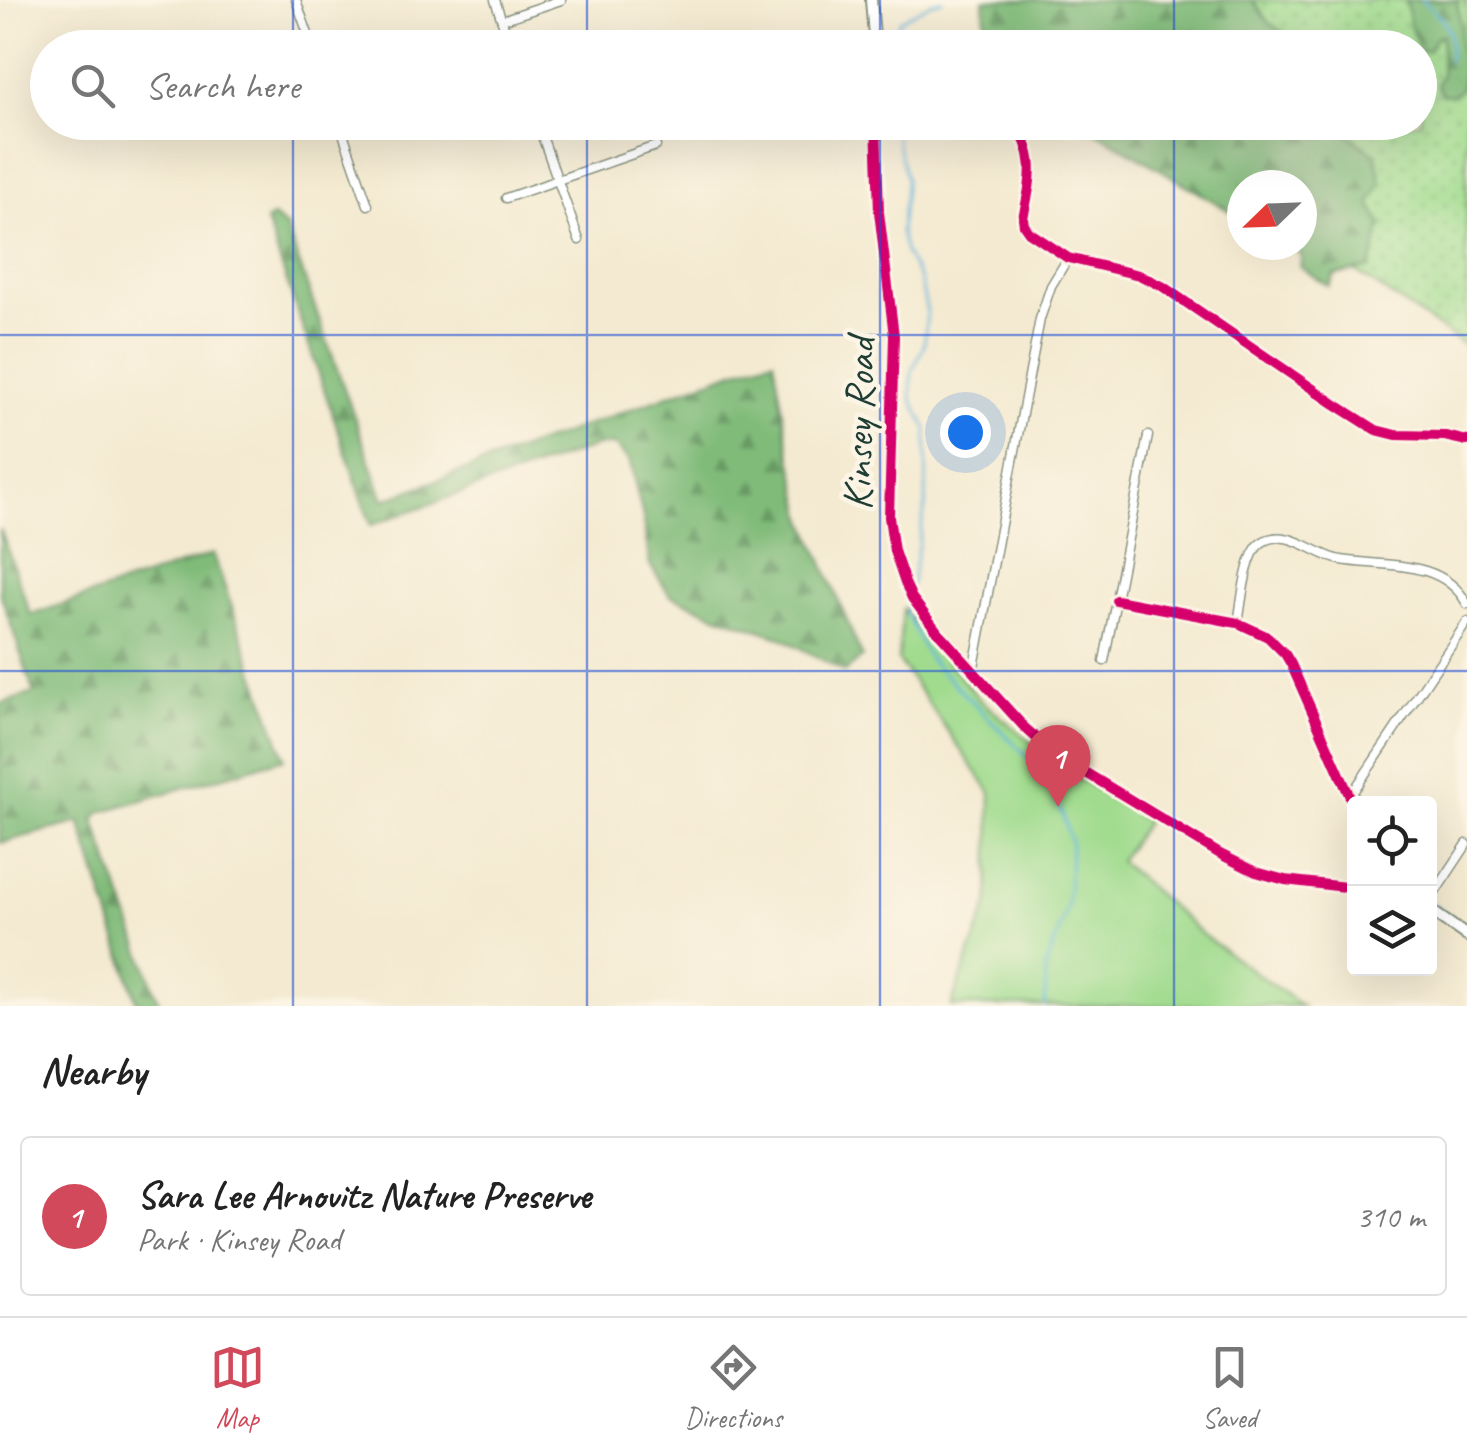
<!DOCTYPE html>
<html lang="en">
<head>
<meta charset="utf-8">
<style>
  body { margin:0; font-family:Caveat,sans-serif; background:#f6f6f6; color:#222 }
  .controls { position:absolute; right:30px; bottom:30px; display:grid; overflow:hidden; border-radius:10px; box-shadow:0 10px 40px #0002 }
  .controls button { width:90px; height:90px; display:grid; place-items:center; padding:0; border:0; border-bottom:2px solid #e0e0e0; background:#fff; color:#222; font:50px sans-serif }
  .compass { position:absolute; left:1227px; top:170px; width:90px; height:90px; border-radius:50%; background:#fff; box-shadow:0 10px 40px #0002; rotate:247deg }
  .you { position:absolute; left:965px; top:432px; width:35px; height:35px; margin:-25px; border:8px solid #fff; border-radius:50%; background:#1a73e8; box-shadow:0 0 0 15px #1a73e833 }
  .badge { display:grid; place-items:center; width:65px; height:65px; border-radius:50%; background:#d1495b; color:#fff; font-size:32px; font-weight:700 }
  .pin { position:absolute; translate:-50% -82px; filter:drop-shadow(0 2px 5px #0008) }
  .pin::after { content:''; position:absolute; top:52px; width:35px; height:30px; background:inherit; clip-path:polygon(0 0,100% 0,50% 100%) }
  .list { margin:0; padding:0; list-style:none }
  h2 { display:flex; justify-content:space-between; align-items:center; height:130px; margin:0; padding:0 40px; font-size:42px }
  h2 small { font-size:32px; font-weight:400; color:#767676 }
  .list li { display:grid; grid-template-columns:65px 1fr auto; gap:30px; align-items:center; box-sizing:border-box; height:160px; margin:0 20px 20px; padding:0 20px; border:2px solid #e0e0e0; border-radius:10px }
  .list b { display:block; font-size:38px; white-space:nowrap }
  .list p { margin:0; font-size:32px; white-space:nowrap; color:#767676 }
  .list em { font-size:32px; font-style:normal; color:#767676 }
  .icon { flex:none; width:55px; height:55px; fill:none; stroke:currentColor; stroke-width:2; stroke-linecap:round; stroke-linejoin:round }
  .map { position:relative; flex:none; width:1467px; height:1006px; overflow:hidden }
  .search { position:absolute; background:#fff; box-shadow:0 10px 40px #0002; left:30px; right:30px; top:30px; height:110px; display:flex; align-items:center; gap:25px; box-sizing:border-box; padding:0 35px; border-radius:55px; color:#767676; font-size:38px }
  .sheet { height:310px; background:#fff }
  nav { display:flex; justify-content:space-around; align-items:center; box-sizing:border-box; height:140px; border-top:2px solid #e0e0e0; background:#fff; font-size:28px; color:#767676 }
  nav a { display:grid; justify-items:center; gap:5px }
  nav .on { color:#d1495b }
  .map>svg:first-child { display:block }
  .grass { fill:url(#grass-dots); stroke:#608c61; stroke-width:2.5 }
  .forest { fill:url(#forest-firs); stroke:#507c56; stroke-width:2.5 }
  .park { fill:#a0db8e; stroke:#608c61; stroke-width:2.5 }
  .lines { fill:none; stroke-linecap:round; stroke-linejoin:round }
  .stream { stroke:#60b4dc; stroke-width:2.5 }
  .minor-casing { stroke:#8a9482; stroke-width:11 }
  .tertiary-casing { stroke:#8a9482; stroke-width:14 }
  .minor { stroke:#fff; stroke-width:8 }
  .tertiary { stroke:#fff; stroke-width:10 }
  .cycleway-casing { stroke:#fcf5e5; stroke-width:16 }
  .cycleway { stroke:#d6006c; stroke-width:10 }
  .grid { fill:none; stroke:#1d4ed8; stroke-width:2.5; stroke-opacity:0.55 }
  .labels { text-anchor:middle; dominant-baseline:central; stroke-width:9; stroke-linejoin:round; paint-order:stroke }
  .street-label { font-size:42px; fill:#1f3d34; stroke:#fcf5e5 }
</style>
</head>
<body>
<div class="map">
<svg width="1467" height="1006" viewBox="0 0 1467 1006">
  <defs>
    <pattern id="grass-dots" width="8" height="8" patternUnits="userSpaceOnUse" patternTransform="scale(2.5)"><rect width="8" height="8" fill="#a0db8e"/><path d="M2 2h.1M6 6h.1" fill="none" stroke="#89bd7b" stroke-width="1.8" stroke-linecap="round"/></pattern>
    <pattern id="forest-firs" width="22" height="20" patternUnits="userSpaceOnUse" patternTransform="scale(2.5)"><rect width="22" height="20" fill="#80bb79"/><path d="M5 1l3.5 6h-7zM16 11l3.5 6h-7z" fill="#689964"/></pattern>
  </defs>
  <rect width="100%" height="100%" fill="#fcf5e5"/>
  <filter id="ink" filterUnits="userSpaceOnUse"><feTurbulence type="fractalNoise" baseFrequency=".01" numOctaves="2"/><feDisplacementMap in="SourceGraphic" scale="20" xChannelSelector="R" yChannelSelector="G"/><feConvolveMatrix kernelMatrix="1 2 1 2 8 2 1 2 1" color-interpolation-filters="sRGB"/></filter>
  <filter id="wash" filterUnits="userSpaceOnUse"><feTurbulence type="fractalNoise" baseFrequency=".0048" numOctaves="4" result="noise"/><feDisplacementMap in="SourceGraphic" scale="40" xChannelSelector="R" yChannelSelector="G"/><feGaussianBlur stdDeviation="2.25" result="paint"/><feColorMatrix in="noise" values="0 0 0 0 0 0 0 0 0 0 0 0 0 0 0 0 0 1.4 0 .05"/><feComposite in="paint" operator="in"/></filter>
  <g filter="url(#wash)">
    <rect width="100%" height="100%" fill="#f4ead1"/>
    <!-- grass -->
    <path class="grass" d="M1218 0H1467V347L1321 248 1289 123 1420 122V48L1246 47Z"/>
    <!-- forest -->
    <g class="forest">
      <path d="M984 0H1253L1268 22 1284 33 1296 47H997L985 30Z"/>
      <path d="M1406 0H1457L1461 26 1460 46 1464 71 1461 90 1451 95 1441 94 1437 84 1441 75 1442 35 1435 38 1428 52 1420 49 1411 29Z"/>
      <path d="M1082 123H1343L1349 135 1376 155 1381 184 1370 203 1382 226 1370 268 1335 275 1328 286 1300 267 1302 255 1287 245H1302V185H1242V218Z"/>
      <path d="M273 217 286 227 384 500 737 370 774 359 789 448 805 520 862 657 845 672 780 637 719 616 670 595 650 565 643 517 630 462 615 445 596 446 371 525 266 221Z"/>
      <path d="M0 529 31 615 213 554 285 758 101 812 94 819 160 1006H138L80 822 0 843V704L34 693 0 592Z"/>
    </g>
    <!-- park -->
    <path class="park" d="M903 609 980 700 1063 768 1147 821 1119 861 1204 936 1302 1006H951L989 902 991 793 898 660Z"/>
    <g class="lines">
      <!-- stream -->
      <g class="stream">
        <path d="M1421 0C1446 19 1455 30 1448 61"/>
        <path d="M894 48 893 40 900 20 931 3 943 0"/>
        <path d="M897 122 895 134 906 179 900 232 905 253 920 280 927 312 924 346 912 371 911 397 927 429 926 502 911 587"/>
        <path d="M908 599 906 613 929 659 1024 753 1051 783 1066 825 1071 844 1067 909 1046 966 1045 1006"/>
        <path d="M1353 880H1354"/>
        <path d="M1431 903 1467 928"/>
      </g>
    </g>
  </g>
  <g filter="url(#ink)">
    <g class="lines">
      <defs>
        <g id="minor">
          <path d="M296 0 313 48"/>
          <path d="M495 0 511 48"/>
          <path d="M502 20 561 0"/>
          <path d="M339 122 368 205"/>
          <path d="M537 122 579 240"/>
          <path d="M1013 122C1039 155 1031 180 1023 218L1024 225 1029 232 1068 258 1139 275 1162 286 1335 404 1376 430 1396 435 1445 436 1467 441"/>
          <path d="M506 198 656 146"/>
          <path d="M1116 600 1238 623 1268 637 1285 654 1291 664 1354 806"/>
          <path d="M1238 623C1242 603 1245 555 1261 543 1286 525 1316 556 1341 560 1383 567 1443 558 1467 604"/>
          <path d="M1104 661 1148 436"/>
          <path d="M973 672 1040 319 1051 286 1068 258"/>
          <path d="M1351 795 1467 622"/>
          <path d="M1430 900 1467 844"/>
        </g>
        <g id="tertiary">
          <path d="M871 0 875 48"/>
          <path d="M876 122 879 212 894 336 889 517 894 551 905 583 912 598 937 631 1025 728 1048 748 1078 768 1220 854 1256 872 1285 880 1354 888"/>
          <path d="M1430 910 1467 936"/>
        </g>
      </defs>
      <!-- minor casing -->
      <use href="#minor" class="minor-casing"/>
      <!-- tertiary casing -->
      <use href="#tertiary" class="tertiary-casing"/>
      <!-- minor -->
      <use href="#minor" class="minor"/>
      <!-- tertiary -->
      <use href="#tertiary" class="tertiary"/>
      <defs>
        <g id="cycleway">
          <path d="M876 122 879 212 894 336 889 517 894 551 905 583 912 598 937 631 1025 728 1048 748 1078 768 1220 854 1256 872 1285 880 1354 888"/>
          <path d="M1013 122C1039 155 1031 180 1023 218L1024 225 1029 232 1068 258 1139 275 1162 286 1335 404 1376 430 1396 435 1445 436 1467 441"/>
          <path d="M1116 600 1238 623 1268 637 1285 654 1291 664 1354 806"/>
        </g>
      </defs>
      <!-- cycleway casing -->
      <use href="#cycleway" class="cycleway-casing"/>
      <!-- cycleway -->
      <use href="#cycleway" class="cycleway"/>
    </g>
  </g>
  <!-- grid -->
  <path class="grid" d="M293 0V48M587 0V48M880 0V48M1174 0V48M293 122V1006M587 122V1006M880 122V1006M1174 122V1006M0 335H1467M0 671H1467"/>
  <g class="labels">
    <!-- street labels -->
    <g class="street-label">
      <text transform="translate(859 424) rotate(-89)">Kinsey Road</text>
    </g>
  </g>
</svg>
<div class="controls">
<button><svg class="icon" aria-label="locate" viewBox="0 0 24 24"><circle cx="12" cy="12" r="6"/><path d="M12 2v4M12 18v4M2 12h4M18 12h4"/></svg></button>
<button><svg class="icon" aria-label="layers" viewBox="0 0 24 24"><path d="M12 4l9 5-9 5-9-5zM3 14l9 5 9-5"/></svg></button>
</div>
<svg class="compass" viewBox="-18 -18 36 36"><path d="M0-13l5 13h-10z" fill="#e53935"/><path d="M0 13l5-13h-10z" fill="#767676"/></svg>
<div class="you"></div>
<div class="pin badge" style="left:1058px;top:807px">1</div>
<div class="search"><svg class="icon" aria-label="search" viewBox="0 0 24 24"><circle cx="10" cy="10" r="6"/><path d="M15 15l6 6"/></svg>Search here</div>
</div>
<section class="sheet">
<h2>Nearby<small></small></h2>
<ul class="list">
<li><span class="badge">1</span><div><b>Sara Lee Arnovitz Nature Preserve</b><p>Park · Kinsey Road</p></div><em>310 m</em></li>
</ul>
</section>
<nav>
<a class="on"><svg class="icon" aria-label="map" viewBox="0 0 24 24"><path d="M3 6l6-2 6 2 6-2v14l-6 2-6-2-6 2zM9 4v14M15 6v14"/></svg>Map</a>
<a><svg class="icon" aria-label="directions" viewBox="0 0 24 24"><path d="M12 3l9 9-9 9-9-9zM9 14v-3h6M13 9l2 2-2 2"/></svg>Directions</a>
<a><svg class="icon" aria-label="saved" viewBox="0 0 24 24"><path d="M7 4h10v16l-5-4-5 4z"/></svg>Saved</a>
</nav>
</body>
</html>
